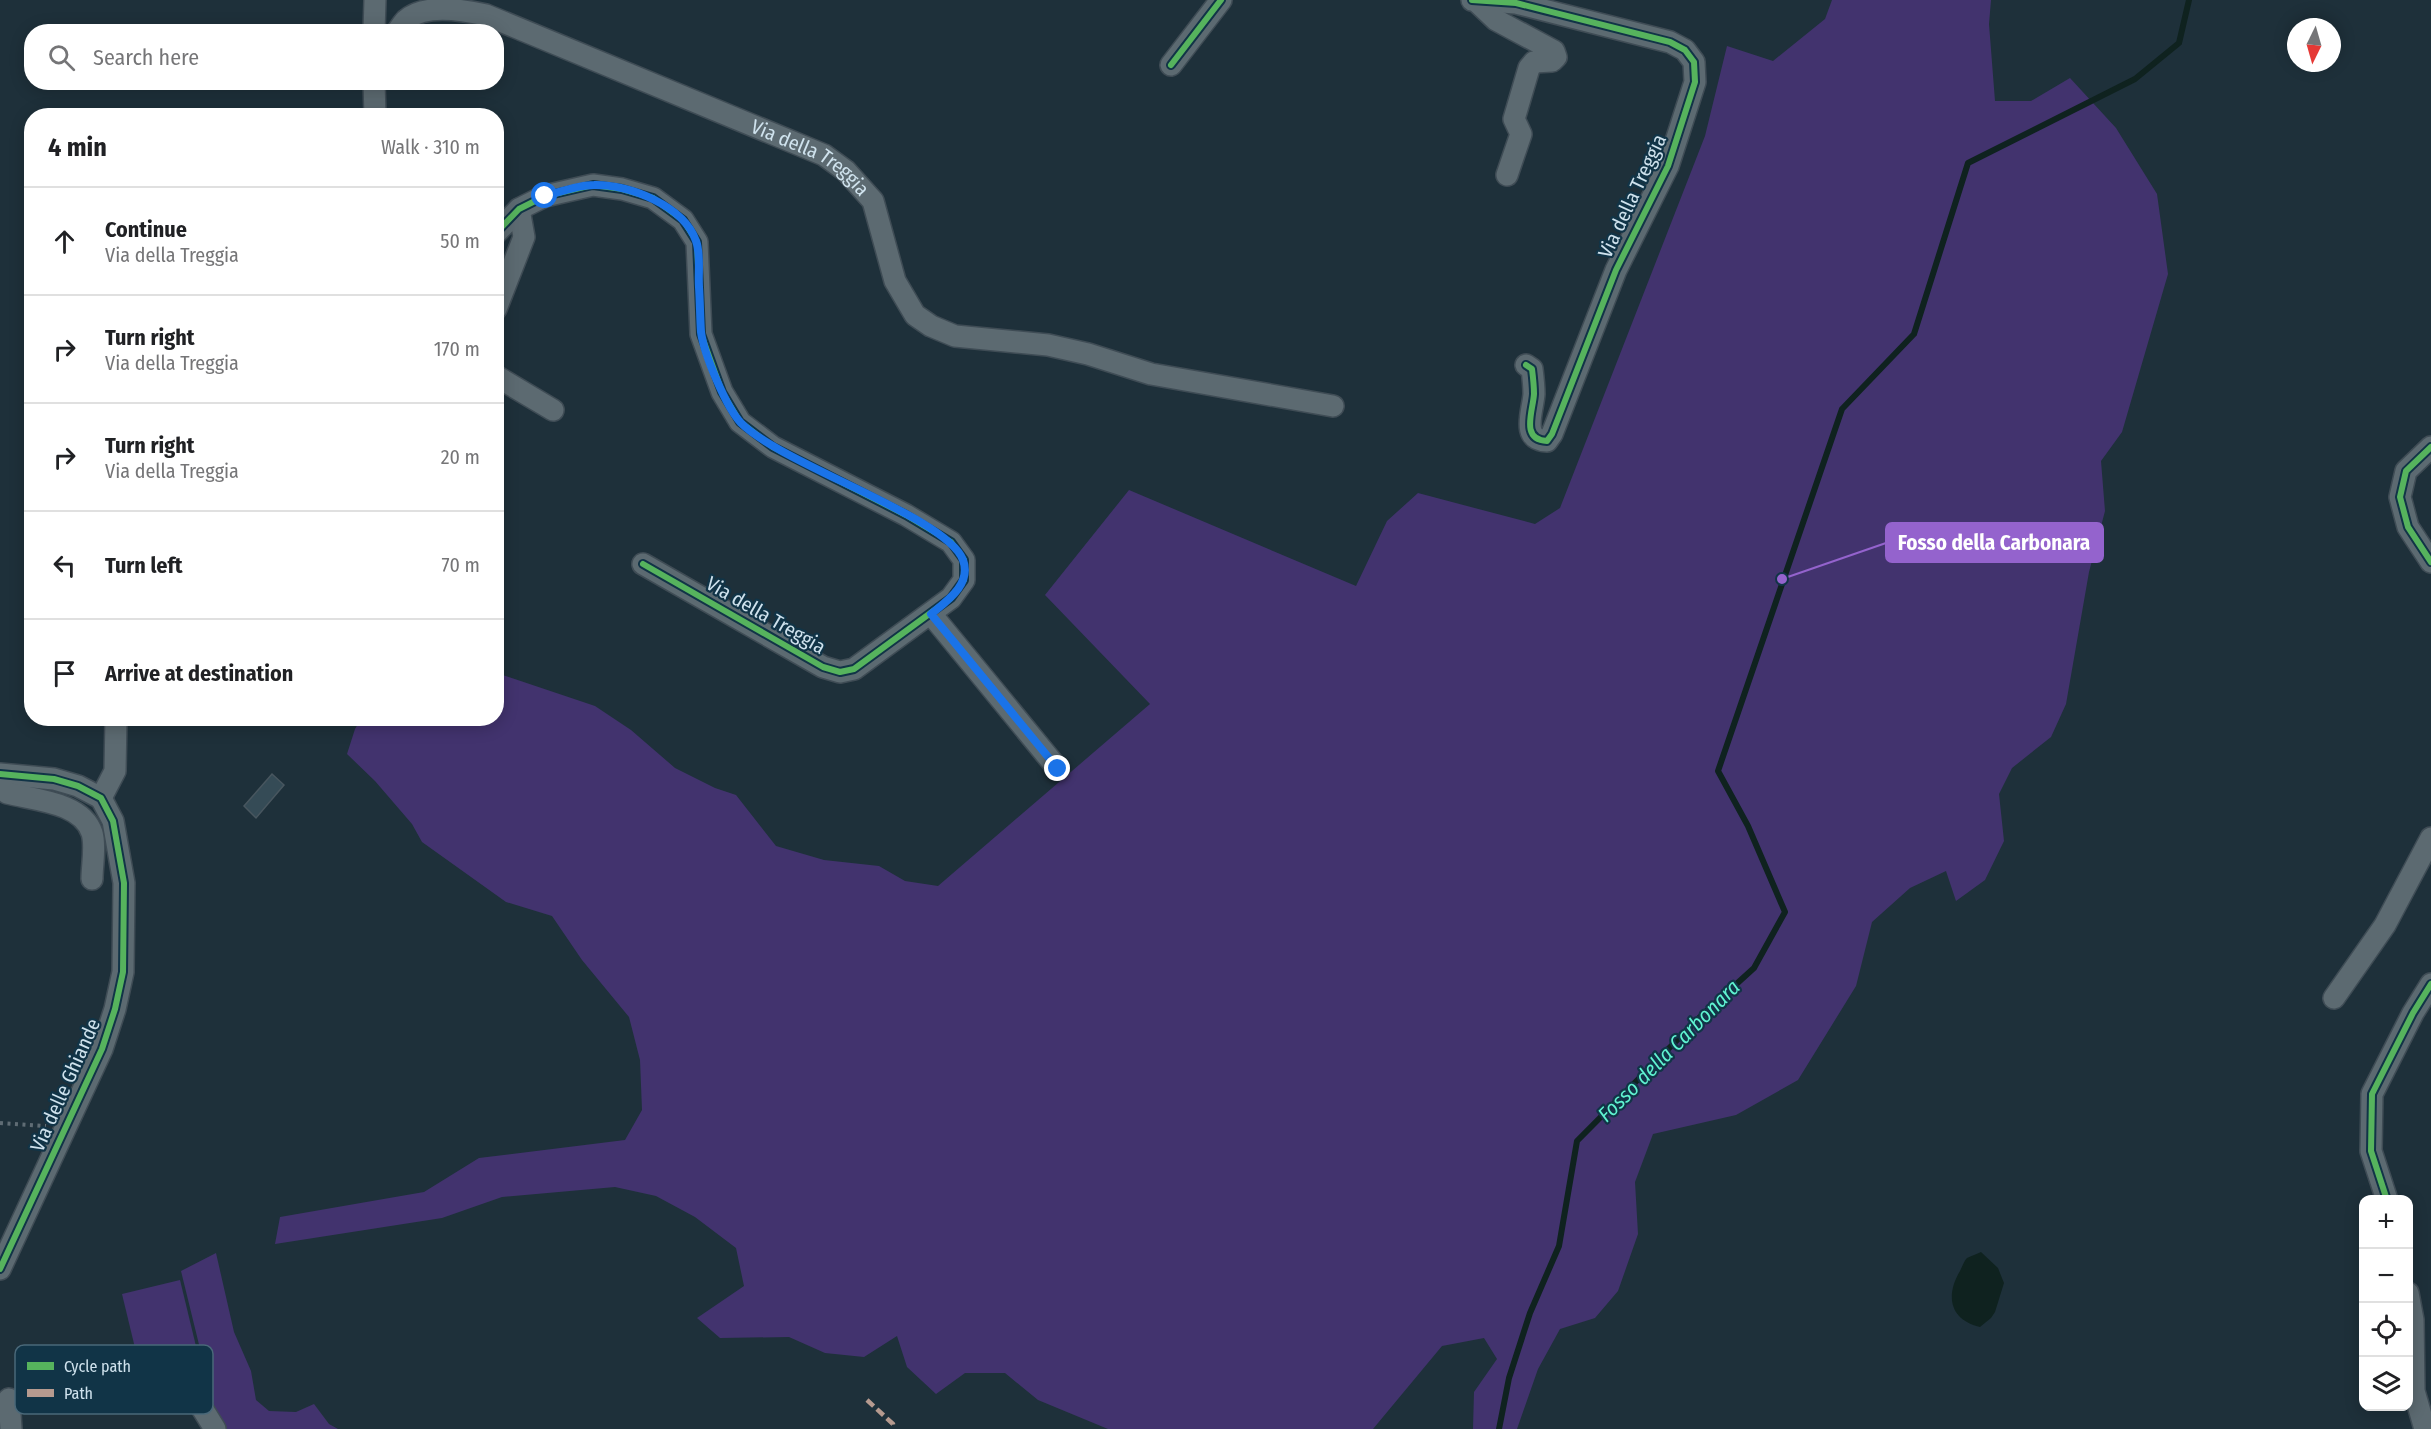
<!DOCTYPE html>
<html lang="en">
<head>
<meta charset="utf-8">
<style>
  body { margin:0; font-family:"Fira Sans Condensed",sans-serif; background:#f6f6f6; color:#202124 }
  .controls { position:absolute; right:18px; bottom:18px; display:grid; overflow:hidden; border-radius:12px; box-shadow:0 3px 15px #0003 }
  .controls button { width:54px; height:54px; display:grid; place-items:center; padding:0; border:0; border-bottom:2px solid #e0e0e0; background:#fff; color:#202124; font:30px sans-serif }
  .compass { position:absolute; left:2287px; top:18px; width:54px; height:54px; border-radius:50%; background:#fff; box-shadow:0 3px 15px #0003; rotate:185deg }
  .stop { position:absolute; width:18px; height:18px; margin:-14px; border:4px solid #1a73e8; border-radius:50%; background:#fff }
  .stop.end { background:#1a73e8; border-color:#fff; box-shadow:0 2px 6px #0008 }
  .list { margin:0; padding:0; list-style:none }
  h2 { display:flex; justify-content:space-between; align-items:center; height:78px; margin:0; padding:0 24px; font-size:26px }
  h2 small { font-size:20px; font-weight:400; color:#757577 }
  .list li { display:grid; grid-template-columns:39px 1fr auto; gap:18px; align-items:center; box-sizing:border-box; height:108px; padding:0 24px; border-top:2px solid #e0e0e0 }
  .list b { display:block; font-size:22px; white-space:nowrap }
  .list p { margin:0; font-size:20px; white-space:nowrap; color:#757577 }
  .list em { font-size:20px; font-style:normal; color:#757577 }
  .icon { flex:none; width:33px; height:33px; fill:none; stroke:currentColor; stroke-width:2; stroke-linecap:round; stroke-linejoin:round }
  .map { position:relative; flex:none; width:2431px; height:1429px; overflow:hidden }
  .search { position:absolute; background:#fff; box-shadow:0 3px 15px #0003; left:24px; top:24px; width:480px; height:66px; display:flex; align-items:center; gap:15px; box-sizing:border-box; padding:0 21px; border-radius:24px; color:#757577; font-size:22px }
  .panel { position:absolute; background:#fff; box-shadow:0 3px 15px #0003; left:24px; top:108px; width:480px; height:618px; border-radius:24px }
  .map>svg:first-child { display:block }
  .green { fill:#42336e }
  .water { fill:#0f221f }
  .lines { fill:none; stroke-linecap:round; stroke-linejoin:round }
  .stream { stroke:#0f221f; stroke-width:6 }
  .building { fill:#354b56; stroke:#48565f; stroke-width:1.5 }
  .minor-casing { stroke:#3f4c55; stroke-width:24 }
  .path { stroke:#5f6c74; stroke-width:4; stroke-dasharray:3 4.5; stroke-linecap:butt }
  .minor { stroke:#5c6a71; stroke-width:21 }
  .quiet { stroke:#b69a8f; stroke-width:4.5; stroke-dasharray:9 4.5; stroke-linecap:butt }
  .cycleway-casing { stroke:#113447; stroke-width:10 }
  .cycleway { stroke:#56b35d; stroke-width:6 }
  .route { stroke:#1a73e8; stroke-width:8 }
  .labels { text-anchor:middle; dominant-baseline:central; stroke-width:4.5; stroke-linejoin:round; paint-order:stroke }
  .street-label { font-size:20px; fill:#cfe2ed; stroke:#113447 }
  .water-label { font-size:21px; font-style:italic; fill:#5ff3d1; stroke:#113447 }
  .key { fill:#113447; stroke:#4a6879; stroke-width:1.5 }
  .key-label { font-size:16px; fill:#cfe2ed }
  .leader { fill:none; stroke:#9463cd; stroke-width:2 }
  .callout-dot { fill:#9463cd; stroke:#113447; stroke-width:2 }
  .callout { fill:#9463cd; stroke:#9463cd; stroke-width:2 }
  .callout-label { font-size:21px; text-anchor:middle; font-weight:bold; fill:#fff }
</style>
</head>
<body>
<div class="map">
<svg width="2431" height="1429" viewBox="0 0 2431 1429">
  <rect width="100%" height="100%" fill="#1e303a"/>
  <!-- green -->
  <g class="green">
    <path d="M1832 0H1991L1989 24 1995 101H2031L2070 78 2116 128 2157 194 2168 274 2122 432 2101 461 2105 511 2089 572 2066 704 2051 737 2012 768 1999 794 2004 841 1985 880 1956 901 1946 871 1910 888 1872 922 1856 986 1798 1080 1736 1115 1653 1134 1635 1182 1638 1234 1618 1291 1595 1318 1560 1329 1538 1369 1517 1429H1473L1474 1392 1497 1359 1484 1338 1442 1346 1373 1429H1108L1038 1400 1005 1373H965L936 1394 907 1367 897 1336 864 1357 825 1353 789 1337 720 1338 697 1318 744 1286 736 1248 695 1217 656 1196 615 1187 502 1197 442 1218 275 1244 280 1217 424 1192 479 1158 625 1140 642 1110 640 1060 629 1017 582 960 552 916 506 902 422 842 412 824 375 781 347 754 355 729 361 719 496 718 497 673 595 706 631 730 675 768 715 788 736 795 776 846 824 860 879 866 905 881 938 886 1150 704 1045 595 1129 490 1356 586 1387 521 1418 493 1535 524 1560 508 1705 136 1727 46 1773 61 1825 19Z"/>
    <path d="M216 1253 234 1332 251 1371 256 1400 269 1411 296 1412 314 1404 329 1424 338 1429H223L216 1414 181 1271Z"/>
    <path d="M180 1280 208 1396 150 1410 122 1294Z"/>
  </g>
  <!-- water -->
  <path class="water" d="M1981 1252 1998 1268 2004 1283 1995 1312 1991 1318 1980 1327C1950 1320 1945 1296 1960 1271 1962 1267 1964 1261 1967 1258 1971 1256 1977 1254 1981 1252Z"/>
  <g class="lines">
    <!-- stream -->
    <path class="stream" d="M1499 1429 1509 1378 1530 1313 1559 1246 1577 1141 1699 1018 1754 968 1785 912 1748 826 1718 771 1842 409 1914 334 1968 163 2135 79 2179 43 2189 0"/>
  </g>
  <!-- building -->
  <path class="building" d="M272 774 284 785 256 818 244 806Z"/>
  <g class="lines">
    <defs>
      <g id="minor">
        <path d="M1472 0 1516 3 1670 42 1685 50 1694 62 1695 82 1668 166 1616 270 1552 434 1547 441C1520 440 1533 411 1534 394 1534 386 1533 377 1532 369L1526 365"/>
        <path d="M1477 2 1496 20 1554 51 1556 57 1552 61 1534 62 1529 68 1514 119 1521 134 1507 175"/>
        <path d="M374 32 375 0"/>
        <path id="s1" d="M397 32C400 28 403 23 406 20 425 3 464 10 486 15L824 155 846 171 873 201 895 281 915 315 931 326 955 336 1048 345 1088 354 1151 374 1333 406"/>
        <path d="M1171 65 1221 0"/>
        <path d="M374 82 375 116"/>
        <path d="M496 233 519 209 545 196 593 185 622 189 653 198 683 220 697 242 701 334 722 392 740 422 773 447 906 515 951 542 964 560V580L951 598 854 669 840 672 823 667 643 564"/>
        <path d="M496 309 524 237 519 209"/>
        <path d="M496 376 553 410"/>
        <path d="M2431 447 2406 471 2400 497 2408 527 2431 562"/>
        <path d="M931 614 1058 769"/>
        <path d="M0 774 54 779 78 786 101 798 113 821 124 883 123 972 115 1009 102 1049 0 1269"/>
        <path d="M0 786 7 793C34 800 82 802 92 833 96 846 92 865 92 879"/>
        <path d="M101 798 115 771 116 718"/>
        <path d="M2334 998 2385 925 2431 838"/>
        <path d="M2387 1200 2371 1151 2372 1094 2413 1013 2431 984"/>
        <path d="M2408 1293 2413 1320 2414 1391 2425 1429"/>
        <path d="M9 1399 11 1429"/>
        <path d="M202 1408 215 1429"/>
      </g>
    </defs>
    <!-- minor casing -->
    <use href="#minor" class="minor-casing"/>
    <!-- path -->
    <path class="path" d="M0 1123 46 1126"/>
    <!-- minor -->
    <use href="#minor" class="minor"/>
    <!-- quiet -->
    <path class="quiet" d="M867 1400 893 1424 894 1429"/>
    <defs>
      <g id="cycleway">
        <path d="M1472 0 1516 3 1670 42 1685 50 1694 62 1695 82 1668 166 1616 270 1552 434 1547 441C1520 440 1533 411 1534 394 1534 386 1533 377 1532 369L1526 365"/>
        <path d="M1171 65 1221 0"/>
        <path d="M496 233 519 209 545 196 593 185 622 189 653 198 683 220 697 242 701 334 722 392 740 422 773 447 906 515 951 542 964 560V580L951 598 854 669 840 672 823 667 643 564"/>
        <path d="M2431 447 2406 471 2400 497 2408 527 2431 562"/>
        <path d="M0 774 54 779 78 786 101 798 113 821 124 883 123 972 115 1009 102 1049 0 1269"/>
        <path d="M2387 1200 2371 1151 2372 1094 2413 1013 2431 984"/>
      </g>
    </defs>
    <!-- cycleway casing -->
    <use href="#cycleway" class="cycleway-casing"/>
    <!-- cycleway -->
    <use href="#cycleway" class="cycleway"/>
  </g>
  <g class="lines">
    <!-- route -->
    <path class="route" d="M545 196C560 192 578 185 594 185 629 184 684 206 696 241 701 254 698 273 699 287 700 302 700 317 701 332 704 354 726 407 741 423 783 465 947 517 963 560 972 584 947 601 931 614L1058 769"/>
  </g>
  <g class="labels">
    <!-- street labels -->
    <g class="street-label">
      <text stroke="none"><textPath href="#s1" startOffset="453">Via della Treggia</textPath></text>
      <text transform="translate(1632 196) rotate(-65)">Via della Treggia</text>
      <text transform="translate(766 615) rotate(30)">Via della Treggia</text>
      <text transform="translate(65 1085) rotate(-66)">Via delle Ghiande</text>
    </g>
    <!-- water labels -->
    <g class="water-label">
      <text transform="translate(1669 1051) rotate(-45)">Fosso della Carbonara</text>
    </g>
  </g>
  <!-- legend -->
  <rect x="15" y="1345" width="198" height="69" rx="9" class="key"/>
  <rect x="27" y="1362" width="27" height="8" fill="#56b35d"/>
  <rect x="27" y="1389" width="27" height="8" fill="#b69a8f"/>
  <g class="key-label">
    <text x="64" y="1372">Cycle path</text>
    <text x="64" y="1399">Path</text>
  </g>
  <!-- callouts -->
  <path class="leader" d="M1782 579L1886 543"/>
  <circle class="callout-dot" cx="1782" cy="579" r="6"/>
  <rect class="callout" x="1886" y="523" width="217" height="39" rx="6"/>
  <g class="callout-label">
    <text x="1994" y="550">Fosso della Carbonara</text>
  </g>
</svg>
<div class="controls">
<button>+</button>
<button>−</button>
<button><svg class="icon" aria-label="locate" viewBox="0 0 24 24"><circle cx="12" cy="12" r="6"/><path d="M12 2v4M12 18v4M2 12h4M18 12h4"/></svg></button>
<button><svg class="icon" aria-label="layers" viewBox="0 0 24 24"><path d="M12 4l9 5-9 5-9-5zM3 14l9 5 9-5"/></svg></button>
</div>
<svg class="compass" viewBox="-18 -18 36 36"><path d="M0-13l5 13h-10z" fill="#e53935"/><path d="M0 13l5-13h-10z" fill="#757577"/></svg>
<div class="stop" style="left:545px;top:196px"></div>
<div class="stop end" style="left:1058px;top:769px"></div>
<div class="search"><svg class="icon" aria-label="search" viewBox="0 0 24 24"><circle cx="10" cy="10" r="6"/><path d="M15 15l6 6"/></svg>Search here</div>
<section class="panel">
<h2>4 min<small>Walk · 310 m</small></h2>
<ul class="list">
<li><svg class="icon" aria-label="ahead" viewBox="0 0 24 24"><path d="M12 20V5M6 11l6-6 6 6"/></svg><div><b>Continue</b><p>Via della Treggia</p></div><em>50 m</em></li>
<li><svg class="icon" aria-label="right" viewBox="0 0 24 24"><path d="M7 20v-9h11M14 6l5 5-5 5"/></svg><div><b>Turn right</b><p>Via della Treggia</p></div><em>170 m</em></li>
<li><svg class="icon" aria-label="right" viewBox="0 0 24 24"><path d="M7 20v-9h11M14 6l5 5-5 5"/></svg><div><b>Turn right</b><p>Via della Treggia</p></div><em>20 m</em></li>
<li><svg class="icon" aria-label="left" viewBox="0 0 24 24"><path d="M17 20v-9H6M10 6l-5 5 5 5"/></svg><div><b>Turn left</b></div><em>70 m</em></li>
<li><svg class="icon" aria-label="arrive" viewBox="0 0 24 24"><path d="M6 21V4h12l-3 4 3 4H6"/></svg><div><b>Arrive at destination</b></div></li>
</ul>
</section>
</div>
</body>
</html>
